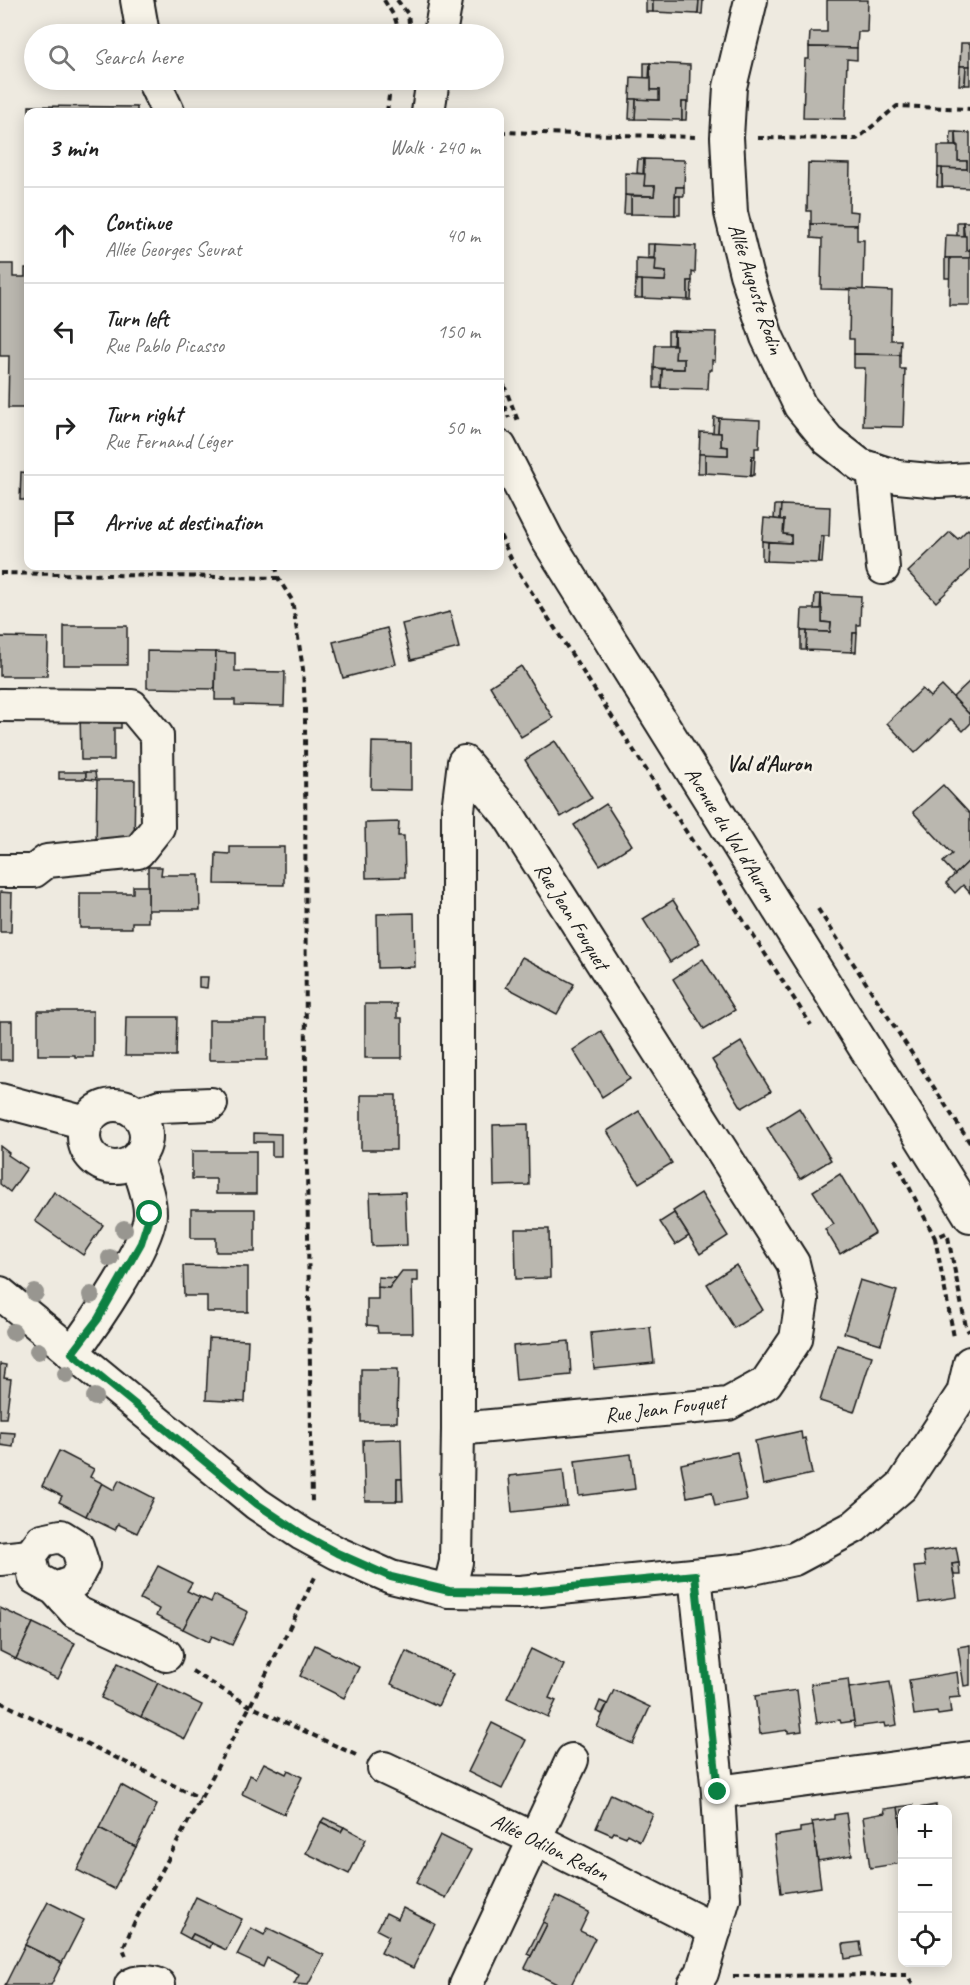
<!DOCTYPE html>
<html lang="en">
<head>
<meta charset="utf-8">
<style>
  body { margin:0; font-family:Caveat,sans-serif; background:#f6f6f6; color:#222 }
  .controls { position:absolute; right:18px; bottom:18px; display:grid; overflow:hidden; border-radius:12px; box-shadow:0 3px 15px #0003 }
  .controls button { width:54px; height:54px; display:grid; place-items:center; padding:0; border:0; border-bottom:2px solid #e0e0e0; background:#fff; color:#222; font:30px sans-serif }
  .stop { position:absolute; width:18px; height:18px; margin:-14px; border:4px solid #0b8043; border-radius:50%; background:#fff }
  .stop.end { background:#0b8043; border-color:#fff; box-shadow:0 2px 6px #0008 }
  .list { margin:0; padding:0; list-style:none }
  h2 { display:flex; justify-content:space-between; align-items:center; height:78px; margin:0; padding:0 24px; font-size:26px }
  h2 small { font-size:20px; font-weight:400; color:#767676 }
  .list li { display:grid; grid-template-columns:39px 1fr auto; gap:18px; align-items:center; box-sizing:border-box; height:96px; padding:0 24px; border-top:2px solid #e0e0e0 }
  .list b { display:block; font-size:22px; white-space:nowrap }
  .list p { margin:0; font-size:20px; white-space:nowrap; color:#767676 }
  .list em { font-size:20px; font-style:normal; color:#767676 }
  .icon { flex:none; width:33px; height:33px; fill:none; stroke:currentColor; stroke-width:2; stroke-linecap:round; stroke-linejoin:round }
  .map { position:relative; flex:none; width:970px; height:1985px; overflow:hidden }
  .search { position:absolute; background:#fff; box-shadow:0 3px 15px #0003; left:24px; top:24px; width:480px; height:66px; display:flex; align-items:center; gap:15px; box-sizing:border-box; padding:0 21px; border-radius:33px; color:#767676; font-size:22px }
  .panel { position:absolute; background:#fff; box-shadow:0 3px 15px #0003; left:24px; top:108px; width:480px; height:462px; border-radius:12px }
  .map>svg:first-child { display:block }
  .building { fill:#bab7af; stroke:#1c1c1c; stroke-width:1.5 }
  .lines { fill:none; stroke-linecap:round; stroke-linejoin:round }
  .minor-casing { stroke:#1c1c1c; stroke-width:36 }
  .path { stroke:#1c1c1c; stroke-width:4; stroke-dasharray:6 4.5; stroke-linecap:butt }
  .minor { stroke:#f7f3e8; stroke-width:32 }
  .tree { fill:#989690 }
  .route { stroke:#0b8043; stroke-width:8 }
  .labels { text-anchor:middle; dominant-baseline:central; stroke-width:5; stroke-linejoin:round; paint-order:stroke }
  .street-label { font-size:21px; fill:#1c1c1c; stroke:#f7f3e8 }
  .neighbourhood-label { font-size:22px; font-weight:bold; fill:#1c1c1c; stroke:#f7f3e8 }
</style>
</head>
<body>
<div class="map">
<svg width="970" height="1985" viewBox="0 0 970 1985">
  <rect width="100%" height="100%" fill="#eeeae0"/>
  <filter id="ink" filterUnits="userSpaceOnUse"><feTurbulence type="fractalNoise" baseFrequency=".0167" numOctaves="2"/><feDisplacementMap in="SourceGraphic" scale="12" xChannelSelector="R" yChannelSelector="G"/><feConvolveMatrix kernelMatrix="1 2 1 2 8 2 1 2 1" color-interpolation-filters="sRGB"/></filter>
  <g filter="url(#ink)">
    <!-- building -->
    <g class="building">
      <rect x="646" y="0" width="7" height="12"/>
      <path d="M653 0H699L698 14 653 12Z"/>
      <path d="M699 0H703L702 14H698Z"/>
      <path d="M827 0H868L867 32H858L857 48 809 47 810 32H827Z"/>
      <path d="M961 43H970V66H960Z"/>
      <path d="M809 47 857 48V60L847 59 845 119 803 118 805 59H809Z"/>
      <path d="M644 63H650L649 78H644Z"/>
      <path d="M650 63 690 65 689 102H682V120L635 119 636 99 659 100V90H651Z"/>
      <path d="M960 66H966L965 85H959Z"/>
      <path d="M966 66H970V85H965Z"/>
      <path d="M631 77 651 78V90H659V100L630 99Z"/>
      <path d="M630 99H636L635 119H629Z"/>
      <path d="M682 102H687L686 120H682Z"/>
      <path d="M29 106 137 107V112H29Z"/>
      <path d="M951 132H956V146H950Z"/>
      <path d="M956 132 970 133V188L942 187V168L967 169V161H958Z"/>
      <path d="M938 146H958V161H967V169L938 168Z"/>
      <path d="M638 159H644L643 174 637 173Z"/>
      <path d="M644 159 685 160 684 187H676L675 215 631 214V196H654L655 186H644Z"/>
      <path d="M808 163 850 164 849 211 858 212 857 225 811 224V211H807Z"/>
      <path d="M938 168H942V187H937Z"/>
      <path d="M625 173 645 174 644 186H655L654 196 625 195Z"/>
      <path d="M676 187H684V196H675Z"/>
      <path d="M625 195 631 196V214H624Z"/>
      <rect x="675" y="196" width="5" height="19"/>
      <rect x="957" y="222" width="6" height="14"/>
      <path d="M963 222H970V250L966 251Z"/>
      <path d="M811 224 857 225V240H864L863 290 821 289 822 239 811 238Z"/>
      <path d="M946 235 966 236V251L970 250V258H945Z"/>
      <path d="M648 244H655L654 258H648Z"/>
      <path d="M655 244 696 246 695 273 692 272V281H688V300L642 298V280L665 281 666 272 655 271Z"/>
      <path d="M636 258 656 259 655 271 666 272 665 281 636 280Z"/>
      <rect x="945" y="258" width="5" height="20"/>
      <path d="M950 258H970V305H949Z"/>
      <path d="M0 264H13V277H25V268H28V408H8L9 356H0Z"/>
      <path d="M636 280H642V298H635Z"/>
      <path d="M688 281H692L691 300H688Z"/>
      <path d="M850 289 892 291 891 340H901L900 355 854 354V339H849Z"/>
      <path d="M668 331H674L673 345H668Z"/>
      <path d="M674 331 716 332 715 361 712 360V370H709L708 389 661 388 662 369H684V359H675Z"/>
      <path d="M655 345H676L675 359H684V369L654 368Z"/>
      <path d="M854 354 900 355V369H905L903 427 863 426 865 368H854Z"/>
      <path d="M654 368 662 369 661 388H654Z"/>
      <path d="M714 417 719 418 718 433H713Z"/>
      <path d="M719 418 760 420 759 448H755V456H752L751 476 705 473V454L728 455V447L721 446V433H718Z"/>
      <path d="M700 432 721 433V446L728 447V455L699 454Z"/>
      <path d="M699 454H705V473H698Z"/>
      <path d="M752 456H755L754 475 751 476Z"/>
      <path d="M21 472 28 473V500H20Z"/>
      <path d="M775 505H781L780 520 774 519Z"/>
      <path d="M781 505 830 507 829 536H821L819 563 767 561 768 542 791 543V535L783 534 784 520H780Z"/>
      <path d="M764 518 784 520 783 534 791 535V543L762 541Z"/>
      <path d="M968 529 970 531V570L936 602 908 572 950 532 958 539Z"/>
      <path d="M821 536 824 537 822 563H819Z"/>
      <path d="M762 541 768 542 767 561 762 560Z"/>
      <path d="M815 594H821L820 609H814Z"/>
      <path d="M821 594 861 596 860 625H857V633H853L852 652 806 650 807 631 830 632 831 623 822 622Z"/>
      <path d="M802 609H822V622L831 623 830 632 801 631Z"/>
      <path d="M450 612 459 648 411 660 402 624Z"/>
      <rect x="64" y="626" width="63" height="39"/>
      <path d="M387 628 396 664 343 678 333 642Z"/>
      <path d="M801 631H807L806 650H801Z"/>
      <path d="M853 633H857L856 652H852Z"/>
      <path d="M0 637 48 638 47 676H0Z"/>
      <path d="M147 651 216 652 215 689 147 688Z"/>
      <path d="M216 652 235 653V671L285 672 284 706 235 705V700H215Z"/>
      <path d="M521 666 553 718 521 737 490 686Z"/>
      <path d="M970 681V715L953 697Z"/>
      <path d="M942 686 970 715V724L963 731 951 719 915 753 887 723 922 689 930 697Z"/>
      <path d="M121 711V728H114V760H81L80 712Z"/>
      <path d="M555 741 592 798 561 817 525 760Z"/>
      <path d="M372 742 411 743V790L371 789Z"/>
      <rect x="59" y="772" width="27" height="7"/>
      <path d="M86 772H95L96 780 86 779Z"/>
      <path d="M97 780H135L134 845 96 844Z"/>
      <path d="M943 785 970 814V860L955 875 943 862 952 854 913 812Z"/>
      <path d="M606 804 632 845 600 865 574 825Z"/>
      <path d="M399 822 398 836H404L405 877 366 878 365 823Z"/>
      <path d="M230 847H284V885L215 884 216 853 230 854Z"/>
      <path d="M970 860V893L963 885 955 893 946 883Z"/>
      <path d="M148 867H162L161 875H199L200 910H148Z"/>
      <path d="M133 886H148V922H132V928H80V893H133Z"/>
      <path d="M0 892 12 893 11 932H0Z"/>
      <path d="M673 900 700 943 670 962 643 919Z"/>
      <path d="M414 913 415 967 378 968 377 914Z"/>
      <path d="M522 957 574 984 557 1014 506 987Z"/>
      <path d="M703 959 735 1010 704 1029 673 979Z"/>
      <path d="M199 977H208L207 988 199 987Z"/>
      <path d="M365 1004H397V1018H402V1058H365Z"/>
      <path d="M38 1011H93V1057H75V1055H38Z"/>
      <path d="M126 1017H177L176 1056H125Z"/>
      <rect x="209" y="1020" width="58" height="40"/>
      <rect x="0" y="1021" width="12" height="39"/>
      <path d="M601 1031 630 1079 602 1097 573 1050Z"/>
      <path d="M741 1042 771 1091 742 1108 712 1060Z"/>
      <rect x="361" y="1095" width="35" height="55"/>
      <path d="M799 1108 831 1160 800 1179 767 1128Z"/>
      <path d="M639 1111 672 1163 639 1183 607 1131Z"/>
      <path d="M528 1124 529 1185 494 1186 493 1125Z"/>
      <path d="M254 1133 281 1134V1156H272V1142H254Z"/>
      <path d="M0 1146 9 1153 8 1155 27 1168 10 1192 0 1184Z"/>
      <path d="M192 1151H256V1194H216V1179H192Z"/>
      <path d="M840 1174 875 1233 840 1254 825 1229 834 1224 813 1191Z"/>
      <path d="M54 1192 103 1225 83 1255 35 1221Z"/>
      <path d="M405 1192 407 1245 372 1246 370 1193Z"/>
      <path d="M701 1193 728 1236 700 1254 673 1211Z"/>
      <path d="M191 1209H255V1252H216V1238H191Z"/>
      <path d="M674 1213 689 1236 675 1245 660 1222Z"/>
      <path d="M515 1229H549L550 1278 516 1279Z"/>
      <path d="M736 1265 763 1310 734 1328 707 1284Z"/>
      <path d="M183 1266 248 1267V1312H207V1296H184Z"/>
      <path d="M402 1271H418V1281H412L413 1333H378L377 1326 367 1325V1299H378V1287L389 1288Z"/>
      <path d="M378 1277 396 1278 389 1288 378 1287Z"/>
      <path d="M860 1280 897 1291 881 1344 844 1333Z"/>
      <path d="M650 1327 654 1363 594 1369 591 1333Z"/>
      <path d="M209 1338 248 1340 245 1402 206 1400Z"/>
      <path d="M569 1341 571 1375 516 1380 513 1346Z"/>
      <path d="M837 1345 872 1356 854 1412 820 1401Z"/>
      <path d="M0 1364 6 1365 4 1378 11 1379 6 1418H0Z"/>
      <path d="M361 1369H398L397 1422H361Z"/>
      <path d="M801 1431 802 1439 805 1438 812 1474 763 1485 755 1441Z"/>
      <path d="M0 1432 15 1433 13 1447 0 1445Z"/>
      <path d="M401 1439 402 1479H397V1501H365L363 1440Z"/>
      <path d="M59 1451 94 1469 90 1477 102 1483 86 1516 59 1502 62 1496 42 1486Z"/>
      <path d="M737 1452 747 1500 715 1506 712 1492 687 1497 681 1464Z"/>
      <path d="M631 1454 635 1489 579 1496 575 1461Z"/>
      <path d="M563 1470 567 1506 512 1512 509 1476Z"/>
      <path d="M397 1479H402L403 1501H397Z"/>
      <path d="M119 1480 154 1498 137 1533 118 1524 115 1530 86 1516 102 1483 114 1490Z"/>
      <path d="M956 1547 959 1563 952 1564 957 1597 919 1603 914 1567 925 1566 923 1552Z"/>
      <path d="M959 1563 960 1575H954L952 1564Z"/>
      <path d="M158 1566 192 1583 187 1591 200 1597 183 1629 156 1616 159 1609 140 1599Z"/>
      <path d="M214 1595 248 1612 232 1645 212 1636 209 1642 183 1629 200 1597 211 1602Z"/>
      <path d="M0 1608 33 1623 16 1659 0 1651Z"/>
      <path d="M33 1623 75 1643 58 1679 16 1659Z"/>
      <path d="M315 1645 359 1667 344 1698 300 1676Z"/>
      <path d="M970 1645V1685L964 1686 958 1647Z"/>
      <path d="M531 1649 564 1665 549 1698 556 1701 548 1717 507 1698Z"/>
      <path d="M406 1651 453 1674 438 1706 391 1684Z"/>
      <path d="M118 1663 158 1683 141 1717 101 1698Z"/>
      <path d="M957 1672 960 1697 949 1698 951 1713 938 1715 937 1712 914 1715 909 1680Z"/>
      <path d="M848 1679 854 1721 841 1723 840 1720 817 1723 811 1684Z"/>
      <path d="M890 1682 897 1725 885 1727 884 1723 855 1727 849 1688Z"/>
      <path d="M158 1683 202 1705 185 1739 141 1717Z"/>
      <path d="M614 1690 650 1707 633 1744 597 1727Z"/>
      <path d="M797 1690 802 1731 788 1733V1730L760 1734 755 1696Z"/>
      <path d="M600 1701 607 1704 602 1714 596 1711Z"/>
      <path d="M492 1723 526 1740 502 1789 468 1772Z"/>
      <path d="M264 1763 286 1774 288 1770 302 1777 284 1814 242 1794 250 1775 256 1778Z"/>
      <path d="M121 1785 157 1805 136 1847 99 1828Z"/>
      <path d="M611 1794 653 1814 640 1841 627 1834 626 1837 614 1832 612 1835 596 1828Z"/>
      <path d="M913 1805V1809L936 1805V1810H902V1837L898 1807Z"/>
      <path d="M898 1807 902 1837V1850L899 1851 902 1863 870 1868 863 1817 885 1813 884 1809Z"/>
      <path d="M846 1813 852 1855 818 1861 812 1822 834 1819V1815Z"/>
      <path d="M324 1818 344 1827 341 1832 321 1822Z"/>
      <path d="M321 1822 341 1832 344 1827 366 1839 349 1874 306 1853Z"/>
      <path d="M813 1826 821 1887 781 1893 774 1836 800 1832V1828Z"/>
      <path d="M99 1828 136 1847 114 1889 77 1870Z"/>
      <path d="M440 1835 471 1850 446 1898 416 1883Z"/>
      <path d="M556 1896 589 1912 580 1931 595 1938 571 1985H559L525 1968 547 1924 543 1922Z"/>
      <path d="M196 1897 242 1919 226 1950 193 1934 190 1939 179 1933Z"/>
      <path d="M48 1902 84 1920 62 1963 25 1945Z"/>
      <path d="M403 1908 435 1924 413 1968 381 1953 389 1936 377 1930 386 1913 398 1919Z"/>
      <path d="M543 1922 547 1924 531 1956 527 1954Z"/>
      <path d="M251 1928 264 1935 268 1928 324 1955 308 1985 294 1984 299 1975 267 1958 263 1967 237 1955Z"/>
      <path d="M193 1934 212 1943 210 1948 190 1939Z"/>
      <path d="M860 1942 862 1956 845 1959 843 1944Z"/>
      <path d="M25 1945 62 1963 51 1985H5Z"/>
    </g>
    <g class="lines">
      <defs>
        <g id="minor">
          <path d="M137 0 143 34"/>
          <path d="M751 0 730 87 727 137 731 213 746 274 767 337 800 406 828 440 860 465 898 477 939 481 970 479"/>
          <path d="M440 34 446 0"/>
          <path d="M153 80 168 112"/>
          <path d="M428 112 433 80"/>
          <path d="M500 447 547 539 970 1216"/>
          <path d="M873 469 883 568"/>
          <path d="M0 705 132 706 157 736 158 827 138 852 47 861 34 871H0"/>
          <path d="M0 1100 86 1123"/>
          <circle cx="115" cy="1136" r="31"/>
          <path d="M137 1114 160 1106 211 1104"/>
          <path d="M0 1293 257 1504 302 1534 337 1553 391 1577 449 1591 520 1592 744 1570 794 1559 854 1527 902 1486 963 1393 970 1363"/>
          <path d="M72 1353C91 1328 151 1242 150 1213 150 1195 141 1176 136 1159"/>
          <path d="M0 1559 30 1556"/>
          <path d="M55 1589 74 1582 83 1565 77 1546 61 1536 42 1540 30 1556 35 1578 55 1589 76 1612 148 1645 166 1655"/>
          <path d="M449 1591 456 1562 458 1429V810L464 762 509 816 793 1263 802 1300 796 1339 766 1383 728 1404 458 1429"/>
          <path d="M384 1768 535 1839 715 1930"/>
          <path d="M718 1792 970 1758"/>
          <path d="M131 1985C138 1980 152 1982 159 1985"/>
          <path d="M466 1985 572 1760"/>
          <path d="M694 1985 702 1973 724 1898 718 1792 695 1575"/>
        </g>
      </defs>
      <!-- minor casing -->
      <use href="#minor" class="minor-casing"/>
      <!-- path -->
      <g class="path">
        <path d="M384 0C391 12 399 20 397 34"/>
        <path d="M397 0 408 14 409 23"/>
        <path d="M387 112 391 80"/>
        <path d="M500 132 697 137"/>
        <path d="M758 138 857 139 897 106 970 109"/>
        <path d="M500 375 518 421"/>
        <path d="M500 396 509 418"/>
        <path d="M500 535 514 565 811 1025"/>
        <path d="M276 566 278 578 292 600 303 669 305 709 306 1099 312 1504"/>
        <path d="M0 573 278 578"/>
        <path d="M818 909 970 1143"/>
        <path d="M895 1159 935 1238"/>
        <path d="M946 1233 935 1238 954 1337"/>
        <path d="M948 1237 966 1327 969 1332"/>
        <path d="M192 1671 250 1706 358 1756"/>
        <path d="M0 1702 200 1798"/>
        <path d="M126 1956 123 1948 135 1921 250 1706 315 1577H313"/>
        <path d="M733 1976 907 1975 913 1985"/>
      </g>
      <!-- minor -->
      <use href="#minor" class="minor"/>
    </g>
    <!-- trees -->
    <g class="tree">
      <circle cx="124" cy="1229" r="9"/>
      <circle cx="110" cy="1258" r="9"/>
      <circle cx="35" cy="1293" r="9"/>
      <circle cx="91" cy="1295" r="9"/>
      <circle cx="13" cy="1332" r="9"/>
      <circle cx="38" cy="1351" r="9"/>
      <circle cx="66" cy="1374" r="9"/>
      <circle cx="95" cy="1397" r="9"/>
    </g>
  </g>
  <g class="lines" filter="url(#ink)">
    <!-- route -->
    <path class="route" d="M150 1214 141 1243 98 1319 72 1353 257 1504 302 1534 337 1553 391 1577 449 1591 520 1592 695 1575 718 1792"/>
  </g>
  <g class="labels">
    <!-- street labels -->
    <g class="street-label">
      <text transform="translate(756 289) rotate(72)">Allée Auguste Rodin</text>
      <text transform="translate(731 834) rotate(58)">Avenue du Val d'Auron</text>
      <text transform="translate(572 916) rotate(58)">Rue Jean Fouquet</text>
      <text transform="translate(665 1408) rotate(-7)">Rue Jean Fouquet</text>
      <text transform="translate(550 1847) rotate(26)">Allée Odilon Redon</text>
    </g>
    <!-- neighbourhood labels -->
    <g class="neighbourhood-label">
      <text x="769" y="764">Val d'Auron</text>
    </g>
  </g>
</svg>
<div class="controls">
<button>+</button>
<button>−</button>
<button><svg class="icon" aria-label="locate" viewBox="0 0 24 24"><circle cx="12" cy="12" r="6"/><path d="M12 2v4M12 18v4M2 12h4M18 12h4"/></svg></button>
</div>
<div class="stop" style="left:150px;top:1214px"></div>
<div class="stop end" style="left:718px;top:1792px"></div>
<div class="search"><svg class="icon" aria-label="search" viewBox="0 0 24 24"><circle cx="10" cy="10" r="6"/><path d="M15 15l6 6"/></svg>Search here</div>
<section class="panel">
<h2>3 min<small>Walk · 240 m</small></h2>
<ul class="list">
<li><svg class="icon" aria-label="ahead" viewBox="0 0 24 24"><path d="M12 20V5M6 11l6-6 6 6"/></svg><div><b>Continue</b><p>Allée Georges Seurat</p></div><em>40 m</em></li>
<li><svg class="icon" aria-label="left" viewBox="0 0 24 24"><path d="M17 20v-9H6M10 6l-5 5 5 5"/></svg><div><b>Turn left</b><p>Rue Pablo Picasso</p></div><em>150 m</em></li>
<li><svg class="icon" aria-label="right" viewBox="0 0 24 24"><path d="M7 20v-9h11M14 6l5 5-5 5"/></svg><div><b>Turn right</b><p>Rue Fernand Léger</p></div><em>50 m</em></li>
<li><svg class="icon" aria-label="arrive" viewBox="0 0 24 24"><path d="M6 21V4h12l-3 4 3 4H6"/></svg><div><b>Arrive at destination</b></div></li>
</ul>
</section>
</div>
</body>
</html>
